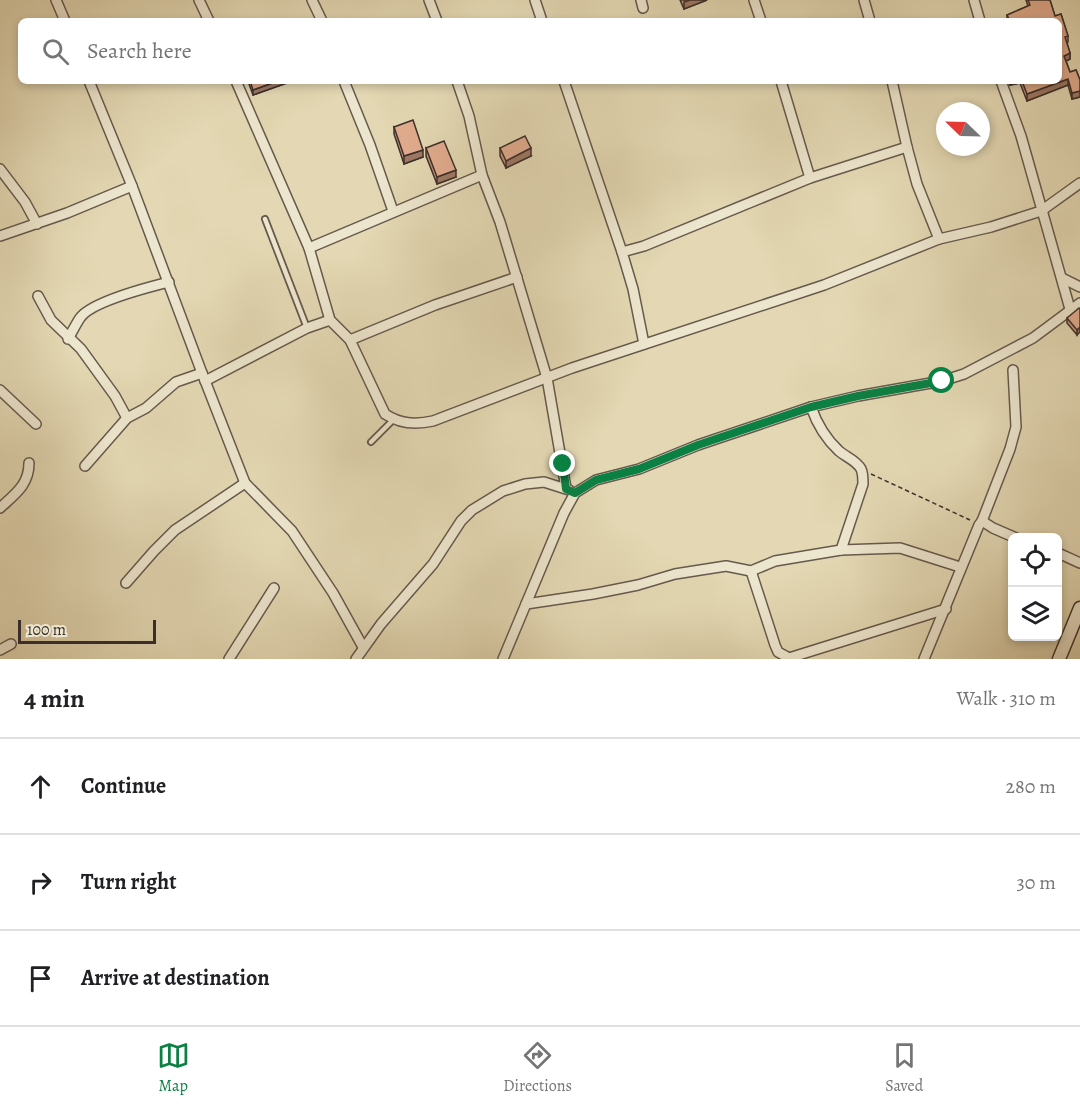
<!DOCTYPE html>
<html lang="en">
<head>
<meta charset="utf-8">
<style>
  body { margin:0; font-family:Alegreya,serif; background:#f2f2f2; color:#202124 }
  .controls { position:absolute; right:18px; bottom:18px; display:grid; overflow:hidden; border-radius:9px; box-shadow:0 3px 9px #0003 }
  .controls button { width:54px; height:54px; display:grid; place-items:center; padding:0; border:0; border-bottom:2px solid #e0e0e0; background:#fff; color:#202124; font:30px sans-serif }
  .compass { position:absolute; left:936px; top:102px; width:54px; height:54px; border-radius:50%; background:#fff; box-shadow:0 3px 9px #0003; rotate:293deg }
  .scale { position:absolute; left:18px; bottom:15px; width:138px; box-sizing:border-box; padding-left:6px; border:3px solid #3c2f2b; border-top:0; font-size:16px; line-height:21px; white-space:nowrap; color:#3c2f2b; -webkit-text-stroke:4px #ede6ce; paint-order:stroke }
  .stop { position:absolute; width:18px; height:18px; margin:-14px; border:4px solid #0b8043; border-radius:50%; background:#fff }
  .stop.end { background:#0b8043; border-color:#fff; box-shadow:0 2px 6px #0008 }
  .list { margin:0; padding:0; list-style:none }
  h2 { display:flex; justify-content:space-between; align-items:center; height:78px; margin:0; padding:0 24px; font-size:26px }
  h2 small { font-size:20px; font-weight:400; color:#757577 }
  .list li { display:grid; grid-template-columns:39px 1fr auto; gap:18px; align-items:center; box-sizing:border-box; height:96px; padding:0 24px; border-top:2px solid #e0e0e0 }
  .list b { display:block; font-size:22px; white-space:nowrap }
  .list em { font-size:20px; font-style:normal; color:#757577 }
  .icon { flex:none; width:33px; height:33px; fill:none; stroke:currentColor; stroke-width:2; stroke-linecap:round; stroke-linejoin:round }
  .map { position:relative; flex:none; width:1080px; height:659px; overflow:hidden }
  .search { position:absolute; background:#fff; box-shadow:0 3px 9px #0003; left:18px; right:18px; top:18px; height:66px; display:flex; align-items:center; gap:15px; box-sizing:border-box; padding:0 21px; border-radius:9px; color:#757577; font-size:22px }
  .sheet { height:366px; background:#fff }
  nav { display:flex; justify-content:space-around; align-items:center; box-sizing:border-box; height:84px; border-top:2px solid #e0e0e0; background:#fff; font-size:16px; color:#757577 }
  nav a { display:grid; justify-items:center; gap:3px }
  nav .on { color:#0b8043 }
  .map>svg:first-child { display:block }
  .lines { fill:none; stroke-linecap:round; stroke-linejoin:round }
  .lane-casing { stroke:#66594d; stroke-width:8 }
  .street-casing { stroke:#66594d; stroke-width:12 }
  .secondary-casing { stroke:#3c2f2b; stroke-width:15 }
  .path { stroke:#3c2f2b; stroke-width:1.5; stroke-dasharray:4.5 3; stroke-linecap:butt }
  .lane { stroke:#ede6ce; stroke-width:4.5 }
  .street { stroke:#ede6ce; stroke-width:9 }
  .secondary { stroke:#ede6ce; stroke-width:12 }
  .wall { fill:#c2947b; stroke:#3c2f2b; stroke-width:1.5 }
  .shaded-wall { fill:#9e7864; stroke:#3c2f2b; stroke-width:1.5 }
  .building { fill:#e2ac8f; stroke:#3c2f2b; stroke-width:1.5 }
  .route { stroke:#0b8043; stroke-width:8 }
</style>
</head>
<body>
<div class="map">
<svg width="1080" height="659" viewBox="0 0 1080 659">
  <rect width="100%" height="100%" fill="#e3d8b3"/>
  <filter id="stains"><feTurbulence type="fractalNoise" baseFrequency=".00333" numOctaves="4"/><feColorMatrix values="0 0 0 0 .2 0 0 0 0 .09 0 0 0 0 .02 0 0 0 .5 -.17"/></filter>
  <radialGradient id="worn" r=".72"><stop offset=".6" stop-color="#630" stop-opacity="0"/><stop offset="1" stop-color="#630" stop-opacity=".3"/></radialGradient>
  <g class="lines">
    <defs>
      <g id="lane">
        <path d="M265 219 307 328"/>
        <path d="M371 442 394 419"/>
      </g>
      <g id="street">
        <path d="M56 0 65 21"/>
        <path d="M199 0 209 21"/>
        <path d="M312 0 322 21"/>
        <path d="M429 0 437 21"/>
        <path d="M535 0 542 21"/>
        <path d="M641 0 643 8"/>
        <path d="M754 0 761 21"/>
        <path d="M864 0 870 21"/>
        <path d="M974 0 980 21"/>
        <path d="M89 81 132 186 202 373 245 483 292 531 333 593 363 647"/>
        <path d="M236 81 309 248 330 320 350 340 385 414C400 424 415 425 433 421L572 368 824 285 939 239 991 227 1041 211 1080 183"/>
        <path d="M344 81 370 145 393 211"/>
        <path d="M457 81 469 116 482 175 500 222 547 378 566 488"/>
        <path d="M564 81 622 252"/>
        <path d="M781 81 810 178"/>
        <path d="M892 81 907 147 917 184 939 239"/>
        <path d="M1001 81 1021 136 1070 309"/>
        <path d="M0 169 25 202 37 224"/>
        <path d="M0 236 67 213 132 186"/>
        <path d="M309 248 482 175"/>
        <path d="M1062 278 1080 287"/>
        <path d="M38 296 51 320 81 349 115 396 127 418"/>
        <path d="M68 339C72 332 76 324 80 318 91 302 149 287 169 282"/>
        <path d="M350 340 435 305 517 277"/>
        <path d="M644 344 633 289 622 252 644 246 810 178 907 147"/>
        <path d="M205 381 307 328 330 320"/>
        <path d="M0 390 36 424"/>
        <path d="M85 466 127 418 146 408 176 382 202 373"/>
        <path d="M0 508C15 494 29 485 29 463"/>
        <path d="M982 521 1010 449 1016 427 1013 370"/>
        <path d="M841 550 900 548 960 567"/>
        <path d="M1058 553 1080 563"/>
        <path d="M751 571 775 645 778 652 789 658 946 609"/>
        <path d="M126 583 154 551 175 530 245 483"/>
        <path d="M526 604 593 594 638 585 675 574 726 566 751 571 775 561 841 550 863 484C863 479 863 473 861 469 857 461 846 457 839 451 826 439 817 424 811 407"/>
        <path d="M0 650 11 644"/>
        <path d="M229 659 274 588"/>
        <path d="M356 659 381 624 433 564 461 521 472 510 503 491 525 484 544 482 569 490"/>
        <path d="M503 659 564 513 575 493 596 480 639 469 698 445 811 407 858 396 942 381 964 374 1033 338 1080 303"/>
        <path d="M924 659 979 525 982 521 993 528 1016 538"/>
      </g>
      <path id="secondary" d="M1059 659 1080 608"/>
    </defs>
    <!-- lane casing -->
    <use href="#lane" class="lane-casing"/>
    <!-- street casing -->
    <use href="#street" class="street-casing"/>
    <!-- secondary casing -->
    <use href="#secondary" class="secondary-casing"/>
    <!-- path -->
    <path class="path" d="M871 474 970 520"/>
    <!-- lane -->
    <use href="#lane" class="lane"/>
    <!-- street -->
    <use href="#street" class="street"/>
    <!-- secondary -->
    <use href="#secondary" class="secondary"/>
  </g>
  <!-- wall -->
  <g class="wall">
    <path d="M680 0H707L684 9Z"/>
    <path d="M1026 0H1050L1055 16 1061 14 1068 36V42L1067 43 1070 53V59L1066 61 1070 72 1076 70 1080 80V97L1072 99 1068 85 1027 101 1020 83 1010 85 1007 81H1059V21H1007V15L1028 6Z"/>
    <path d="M248 81H287V83L253 95Z"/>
    <path d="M394 127 423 157 404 164 394 134Z"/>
    <path d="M426 148 456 177 437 184 426 156Z"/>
    <path d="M500 148 531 156 506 168 500 156Z"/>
    <path d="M1080 309 1077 335 1067 323V318Z"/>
  </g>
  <!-- shaded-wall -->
  <g class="shaded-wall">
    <path d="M690 0H707L684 9V2Z"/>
    <path d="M1070 53V59L1064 62V56Z"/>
    <path d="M1068 79V85L1027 101V94Z"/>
    <path d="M278 81H287V83L253 95V90Z"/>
    <path d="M1010 81H1020V83L1010 85Z"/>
    <path d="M1080 91V97L1072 99V93Z"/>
    <path d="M531 148V156L506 168V161Z"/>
    <path d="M423 150V157L404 164V156Z"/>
    <path d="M456 170V177L437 184V177Z"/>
    <path d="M1080 327V332L1077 335V330Z"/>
  </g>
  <!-- building -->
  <g class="building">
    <path d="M1028 0H1050L1055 16 1061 14 1068 36 1065 37 1070 53 1064 56 1070 72 1076 70 1080 80V91L1072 93 1068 79 1027 94 1022 81H1059V21H1010L1007 15 1030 5Z"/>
    <path d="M250 81H278L253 90Z"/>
    <path d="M413 120 423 150 404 156 394 127Z"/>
    <path d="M525 136 531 148 506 161 500 148Z"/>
    <path d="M444 141 456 170 437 177 426 148Z"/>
    <path d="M1079 308 1080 309V327L1077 330 1067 318Z"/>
  </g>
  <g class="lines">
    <!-- route -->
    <path class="route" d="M563 464 566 489 575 493 596 480 639 469 698 445 811 407 858 396 942 381"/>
  </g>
  <rect width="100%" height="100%" filter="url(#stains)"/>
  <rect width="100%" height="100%" fill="url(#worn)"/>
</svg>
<div class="controls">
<button><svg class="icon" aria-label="locate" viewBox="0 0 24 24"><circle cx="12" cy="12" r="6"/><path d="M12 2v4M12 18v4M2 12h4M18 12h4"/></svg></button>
<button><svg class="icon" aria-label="layers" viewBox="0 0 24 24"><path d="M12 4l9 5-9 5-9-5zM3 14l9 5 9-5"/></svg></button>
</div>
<svg class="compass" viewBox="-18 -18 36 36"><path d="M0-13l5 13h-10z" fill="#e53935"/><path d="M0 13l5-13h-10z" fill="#757577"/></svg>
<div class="scale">100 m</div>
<div class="stop" style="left:942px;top:381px"></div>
<div class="stop end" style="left:563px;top:464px"></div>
<div class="search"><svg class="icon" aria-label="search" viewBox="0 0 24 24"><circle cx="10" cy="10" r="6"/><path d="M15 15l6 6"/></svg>Search here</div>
</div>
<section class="sheet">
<h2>4 min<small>Walk · 310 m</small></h2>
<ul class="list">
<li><svg class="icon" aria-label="ahead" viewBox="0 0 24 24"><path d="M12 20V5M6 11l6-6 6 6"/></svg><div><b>Continue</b></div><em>280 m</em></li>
<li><svg class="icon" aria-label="right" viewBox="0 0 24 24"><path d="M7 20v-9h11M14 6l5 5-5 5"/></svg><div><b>Turn right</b></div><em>30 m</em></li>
<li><svg class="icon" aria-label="arrive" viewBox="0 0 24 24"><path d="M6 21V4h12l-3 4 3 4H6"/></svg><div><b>Arrive at destination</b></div></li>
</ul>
</section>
<nav>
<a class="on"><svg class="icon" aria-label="map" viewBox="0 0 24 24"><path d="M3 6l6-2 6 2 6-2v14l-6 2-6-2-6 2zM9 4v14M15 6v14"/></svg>Map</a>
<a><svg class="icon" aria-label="directions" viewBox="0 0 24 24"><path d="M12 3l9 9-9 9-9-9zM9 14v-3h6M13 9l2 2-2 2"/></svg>Directions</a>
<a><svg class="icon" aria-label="saved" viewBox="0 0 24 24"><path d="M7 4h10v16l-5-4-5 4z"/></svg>Saved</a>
</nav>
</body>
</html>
